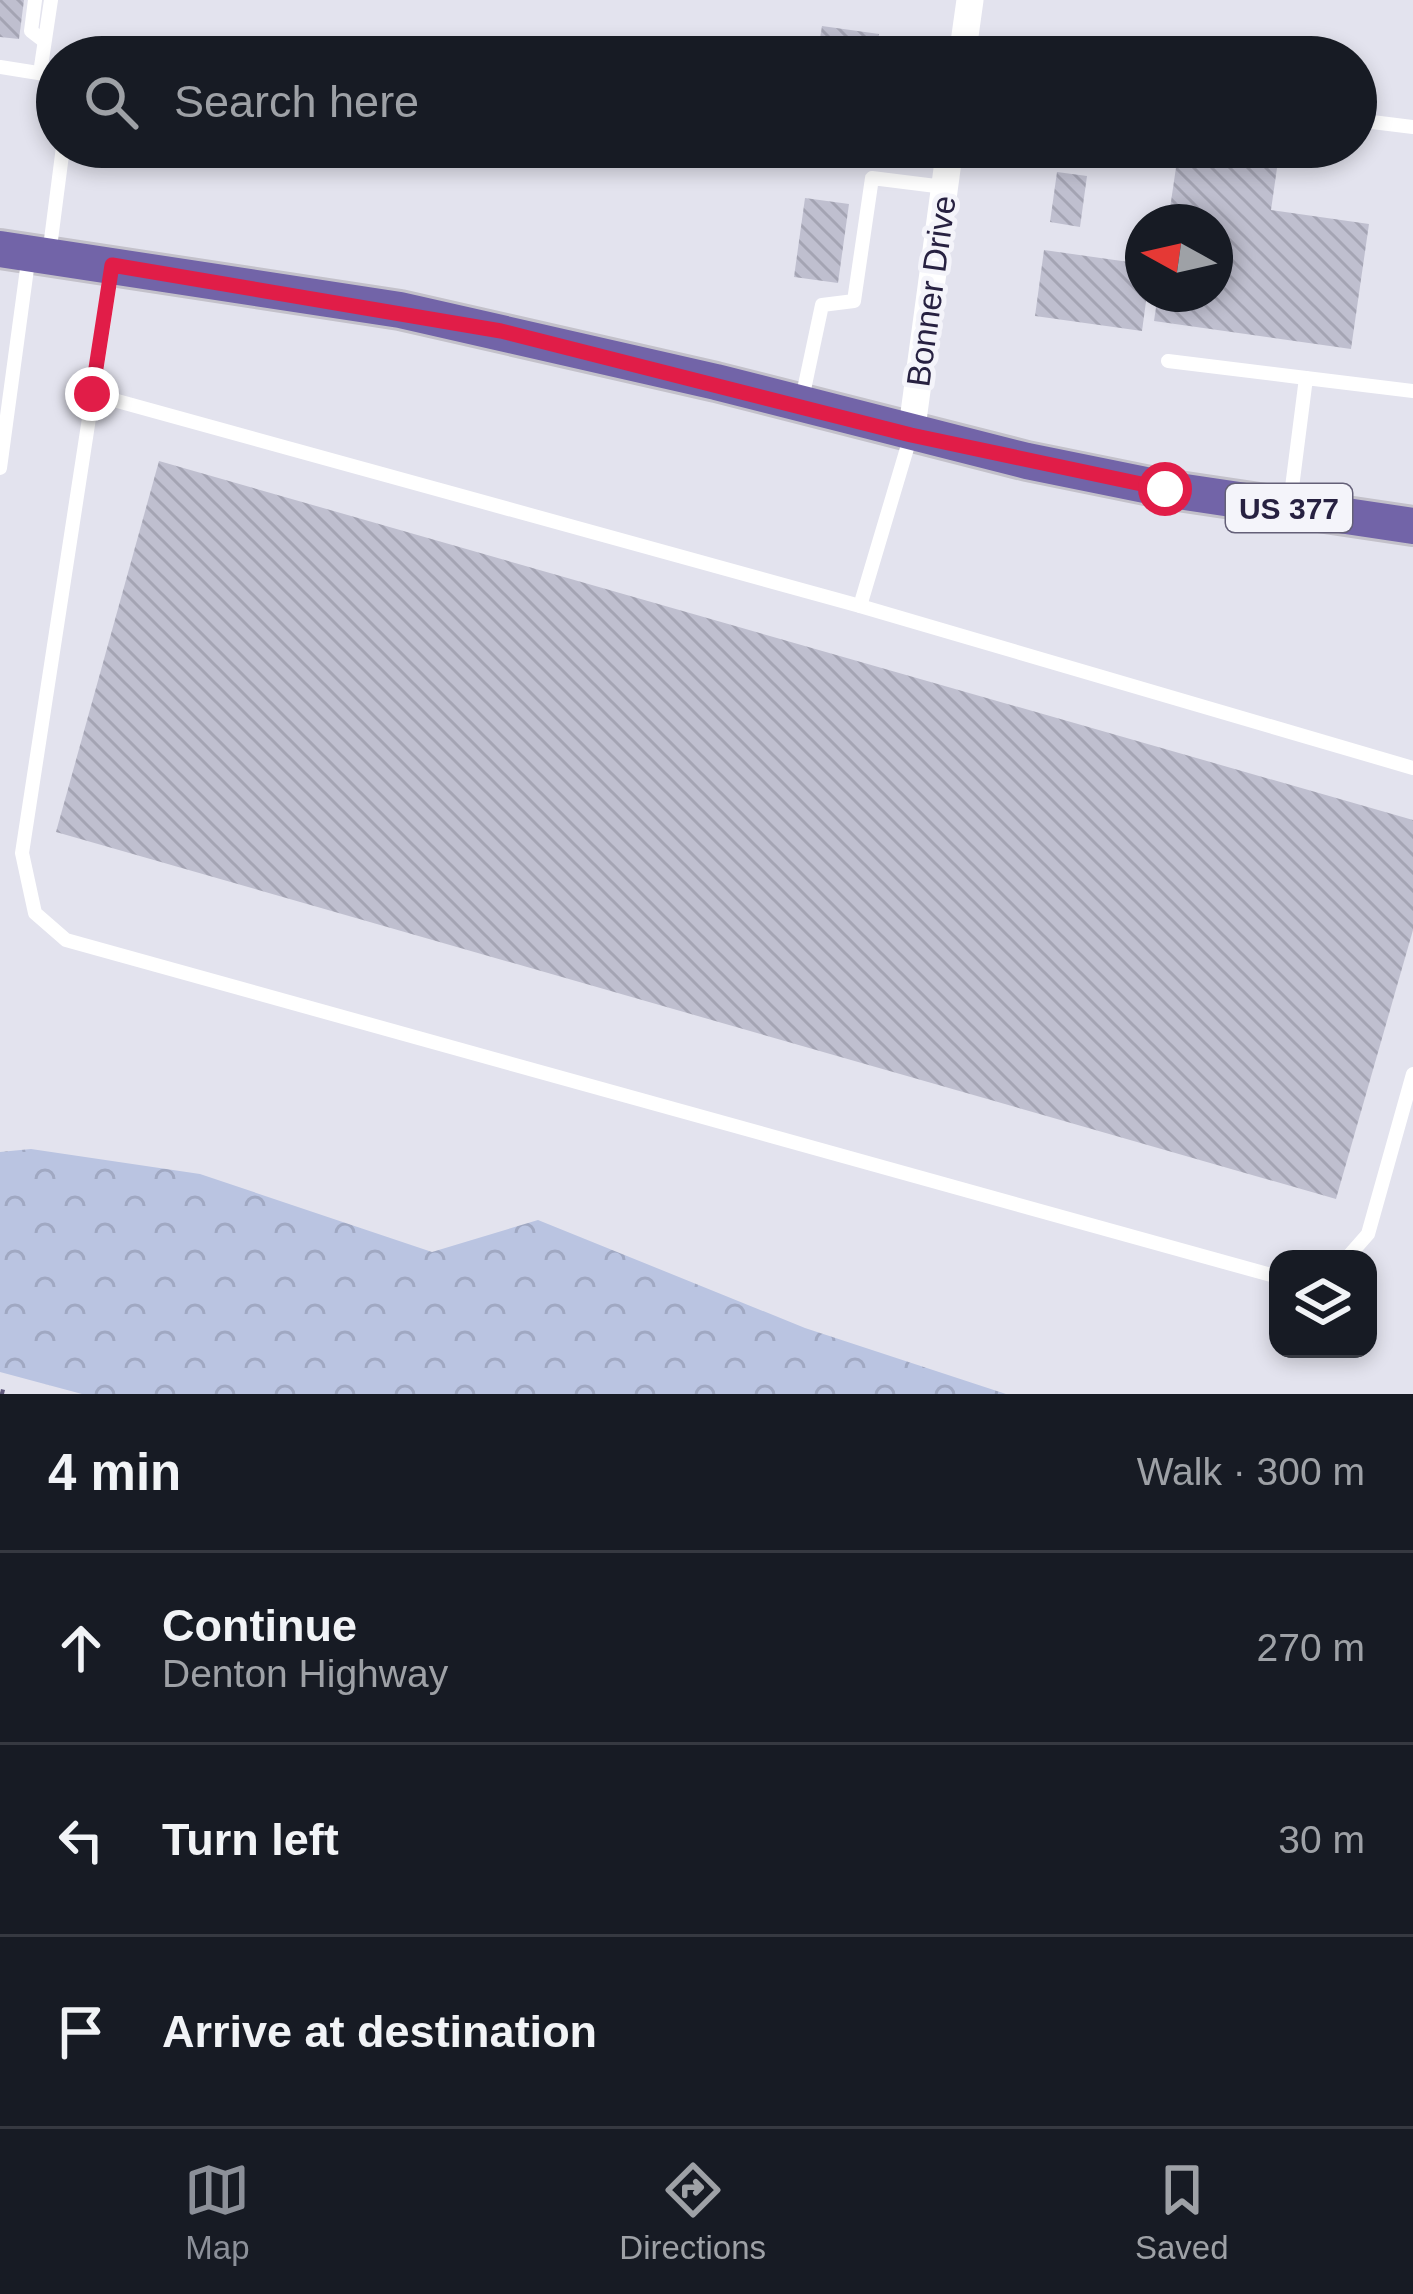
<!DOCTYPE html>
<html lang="en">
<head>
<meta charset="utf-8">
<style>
  body { margin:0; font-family:Arial,sans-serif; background:#20242c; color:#f1f3f6 }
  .controls { position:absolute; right:36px; bottom:36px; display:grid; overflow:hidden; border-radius:24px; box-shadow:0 6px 18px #0003 }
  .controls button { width:108px; height:108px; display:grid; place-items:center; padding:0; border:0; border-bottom:3px solid #363941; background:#171b24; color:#f1f3f6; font:60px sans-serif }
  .compass { position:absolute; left:1125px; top:204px; width:108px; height:108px; border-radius:50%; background:#171b24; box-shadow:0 6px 18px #0003; rotate:278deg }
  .stop { position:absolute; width:36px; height:36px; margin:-27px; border:9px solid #e11d48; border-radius:50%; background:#fff }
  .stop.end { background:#e11d48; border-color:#fff; box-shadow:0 3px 12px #0008 }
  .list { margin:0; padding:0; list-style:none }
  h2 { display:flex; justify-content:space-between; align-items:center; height:156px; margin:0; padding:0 48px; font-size:51px }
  h2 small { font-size:39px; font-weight:400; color:#9ea1a6 }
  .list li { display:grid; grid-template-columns:78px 1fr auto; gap:36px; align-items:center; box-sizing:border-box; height:192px; padding:0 48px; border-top:3px solid #363941 }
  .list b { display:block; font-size:45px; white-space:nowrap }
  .list p { margin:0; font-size:39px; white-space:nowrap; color:#9ea1a6 }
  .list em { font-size:39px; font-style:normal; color:#9ea1a6 }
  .icon { flex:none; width:66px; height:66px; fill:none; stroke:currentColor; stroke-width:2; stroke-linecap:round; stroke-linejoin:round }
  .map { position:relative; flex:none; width:1413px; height:1394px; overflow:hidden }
  .search { position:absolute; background:#171b24; box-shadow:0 6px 18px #0003; left:36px; right:36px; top:36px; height:132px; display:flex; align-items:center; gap:30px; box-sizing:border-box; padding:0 42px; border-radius:66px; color:#9ea1a6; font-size:45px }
  .sheet { height:732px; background:#171b24 }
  nav { display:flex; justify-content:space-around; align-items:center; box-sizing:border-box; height:168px; border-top:3px solid #363941; background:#171b24; font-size:33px; color:#9ea1a6 }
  nav a { display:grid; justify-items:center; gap:6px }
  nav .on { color:#8c9099 }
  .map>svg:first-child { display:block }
  .forest { fill:url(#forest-crowns) }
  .building { fill:url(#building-back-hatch) }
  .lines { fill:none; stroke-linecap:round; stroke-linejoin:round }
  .primary-casing { stroke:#c3c1ca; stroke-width:42 }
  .lane { stroke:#fff; stroke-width:14 }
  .street { stroke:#fff; stroke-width:27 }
  .primary { stroke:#7264a8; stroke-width:36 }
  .rail { stroke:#625b7d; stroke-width:8; stroke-dasharray:24 12; stroke-linecap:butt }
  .route { stroke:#e11d48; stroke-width:15 }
  .labels { text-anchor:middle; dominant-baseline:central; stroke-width:10; stroke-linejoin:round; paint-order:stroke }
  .shield { fill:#f4f4fa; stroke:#646078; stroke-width:3 }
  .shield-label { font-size:30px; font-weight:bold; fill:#272141 }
  .street-label { font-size:33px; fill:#272141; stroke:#f4f4fa }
</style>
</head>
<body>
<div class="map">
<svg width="1413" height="1394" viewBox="0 0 1413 1394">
  <defs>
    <pattern id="forest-crowns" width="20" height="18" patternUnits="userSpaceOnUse" patternTransform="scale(3)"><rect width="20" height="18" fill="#bac4e1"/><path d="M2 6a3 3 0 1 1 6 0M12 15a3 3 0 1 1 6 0" fill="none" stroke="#a0a8c2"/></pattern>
    <pattern id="building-back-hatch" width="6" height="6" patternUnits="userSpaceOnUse" patternTransform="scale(3)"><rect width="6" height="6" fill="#bfbfcf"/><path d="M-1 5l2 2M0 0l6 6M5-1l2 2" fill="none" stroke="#a4a4b3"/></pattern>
  </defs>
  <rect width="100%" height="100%" fill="#e3e3ee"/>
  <!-- forest -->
  <path class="forest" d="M31 1149 200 1174 432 1252 538 1220 805 1328 1006 1394H82L0 1372V1152Z"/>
  <!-- building -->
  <g class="building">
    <path d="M0 0H24L19 39 0 37Z"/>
    <path d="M822 26 879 34 876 57H817Z"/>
    <path d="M1179 147H1280L1271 210 1369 224 1351 349 1154 321 1158 294H1215V222H1168Z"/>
    <path d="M1057 172 1087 176 1080 227 1050 222Z"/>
    <path d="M805 198 849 204 838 283 794 277Z"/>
    <path d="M1044 250 1143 264 1147 294 1142 331 1035 316Z"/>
    <path d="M159 461 1413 820V930L1336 1199 56 832Z"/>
  </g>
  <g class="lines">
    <defs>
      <path id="primary" d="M0 249 400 310 716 382 1027 461 1165 489 1413 526"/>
    </defs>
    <!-- primary casing -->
    <use href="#primary" class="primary-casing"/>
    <!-- lane -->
    <g class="lane">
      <path d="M35 0 31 31 44 41"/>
      <path d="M0 67 57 76"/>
      <path d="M40 73 51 0"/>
      <path d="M1356 120 1413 127"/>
      <path d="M49 255 63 147"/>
      <path d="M112 269 22 853 35 913 66 940 1278 1277"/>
      <path d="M1168 361 1306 378"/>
      <path d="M92 394 860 606 911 435"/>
      <path d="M802 399 822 305 854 301 872 178 944 187"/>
      <path d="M0 468 29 254"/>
      <path d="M1290 503 1306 378 1413 391"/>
      <path d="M860 606 1413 768"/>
      <path d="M1346 1259 1368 1234 1413 1074"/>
    </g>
    <!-- street -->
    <g class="street">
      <path d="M962 57 970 0"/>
      <path d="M911 435 950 147"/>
    </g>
    <!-- primary -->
    <use href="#primary" class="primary"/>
    <!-- rail -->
    <path class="rail" d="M0 1393 4 1394"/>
  </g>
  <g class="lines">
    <!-- route -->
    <path class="route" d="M92 394 112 265 501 331 911 435 1165 489"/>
  </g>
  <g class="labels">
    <!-- shield labels -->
    <rect class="shield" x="1226" y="484" width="126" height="48" rx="9"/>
    <g class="shield-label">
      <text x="1289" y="508">US 377</text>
    </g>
    <!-- street labels -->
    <g class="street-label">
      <text transform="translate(931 291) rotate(-82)">Bonner Drive</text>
    </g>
  </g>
</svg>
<div class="controls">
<button><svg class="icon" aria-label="layers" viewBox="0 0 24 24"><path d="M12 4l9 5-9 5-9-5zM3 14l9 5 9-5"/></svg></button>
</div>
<svg class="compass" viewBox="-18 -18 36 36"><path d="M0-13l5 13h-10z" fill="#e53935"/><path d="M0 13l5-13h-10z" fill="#9ea1a6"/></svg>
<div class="stop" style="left:1165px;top:489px"></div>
<div class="stop end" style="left:92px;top:394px"></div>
<div class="search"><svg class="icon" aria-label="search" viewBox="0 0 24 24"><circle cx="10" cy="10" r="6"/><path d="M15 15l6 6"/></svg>Search here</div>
</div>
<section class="sheet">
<h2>4 min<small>Walk · 300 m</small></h2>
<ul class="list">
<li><svg class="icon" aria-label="ahead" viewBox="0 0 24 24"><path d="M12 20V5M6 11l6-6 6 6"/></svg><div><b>Continue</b><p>Denton Highway</p></div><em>270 m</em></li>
<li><svg class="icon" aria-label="left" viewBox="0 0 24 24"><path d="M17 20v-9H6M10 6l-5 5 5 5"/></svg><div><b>Turn left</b></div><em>30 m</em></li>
<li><svg class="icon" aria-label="arrive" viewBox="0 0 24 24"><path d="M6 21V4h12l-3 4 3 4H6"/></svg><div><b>Arrive at destination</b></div></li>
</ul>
</section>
<nav>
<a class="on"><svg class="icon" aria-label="map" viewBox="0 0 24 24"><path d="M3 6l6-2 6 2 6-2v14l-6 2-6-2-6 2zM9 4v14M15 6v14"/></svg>Map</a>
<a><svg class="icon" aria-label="directions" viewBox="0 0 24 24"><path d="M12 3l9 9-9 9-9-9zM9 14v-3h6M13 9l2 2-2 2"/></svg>Directions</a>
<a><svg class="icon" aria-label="saved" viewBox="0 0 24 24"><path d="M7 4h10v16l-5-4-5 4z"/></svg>Saved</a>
</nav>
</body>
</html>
